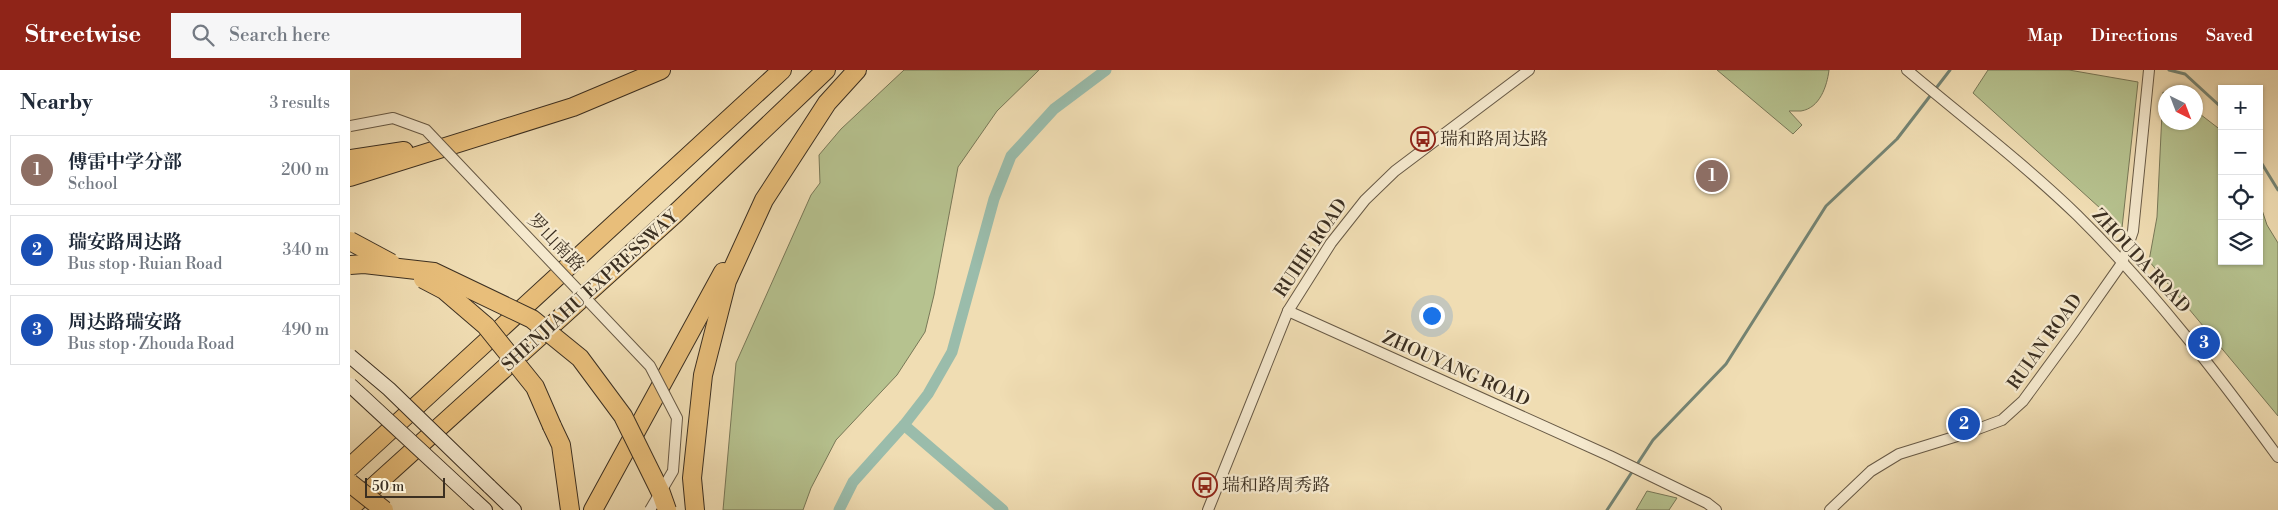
<!DOCTYPE html>
<html lang="en">
<head>
<meta charset="utf-8">
<style>
  body { margin:0; font-family:"Libre Bodoni","Noto Serif SC",serif; background:#f6f6f7; color:#1f2937 }
  .controls { position:absolute; right:15px; top:15px; display:grid; overflow:hidden; border-radius:0px; box-shadow:0 1px 4px #0004 }
  .controls button { width:45px; height:45px; display:grid; place-items:center; padding:0; border:0; border-bottom:1px solid #e0e1e3; background:#fff; color:#1f2937; font:25px sans-serif }
  .compass { position:absolute; left:1808px; top:15px; width:45px; height:45px; border-radius:50%; background:#fff; box-shadow:0 1px 4px #0004; rotate:138deg }
  .scale { position:absolute; left:15px; bottom:12px; width:80px; box-sizing:border-box; padding-left:5px; border:2px solid #3b2f21; border-top:0; font-size:14px; line-height:18px; white-space:nowrap; color:#3b2f21; -webkit-text-stroke:4px #f5e9ce; paint-order:stroke }
  .you { position:absolute; left:1081px; top:245px; width:18px; height:18px; margin:-12px; border:4px solid #fff; border-radius:50%; background:#1a73e8; box-shadow:0 0 0 8px #1a73e833 }
  .badge { display:grid; place-items:center; width:32px; height:32px; border-radius:50%; background:#8f2418; color:#fff; font-size:16px; font-weight:700 }
  .pin { position:absolute; translate:-50% -50%; border:2px solid #fff; box-shadow:0 1px 5px #0006 }
  .list { margin:0; padding:0; list-style:none }
  h2 { display:flex; justify-content:space-between; align-items:center; height:65px; margin:0; padding:0 20px; font-size:21px }
  h2 small { font-size:16px; font-weight:400; color:#747a83 }
  .list li { display:grid; grid-template-columns:32px 1fr auto; gap:15px; align-items:center; box-sizing:border-box; height:70px; margin:0 10px 10px; padding:0 10px; border:1px solid #e0e1e3; border-radius:0px }
  .list b { display:block; font-size:19px; white-space:nowrap }
  .list p { margin:0; font-size:16px; white-space:nowrap; color:#747a83 }
  .list em { font-size:16px; font-style:normal; color:#747a83 }
  .icon { flex:none; width:28px; height:28px; fill:none; stroke:currentColor; stroke-width:2; stroke-linecap:round; stroke-linejoin:round }
  .map { position:relative; flex:none; width:1928px; height:440px; overflow:hidden }
  header { display:flex; align-items:center; gap:30px; box-sizing:border-box; height:70px; padding:0 25px; background:#8f2418; color:#fff }
  header strong { font-size:24px }
  nav { display:flex; gap:28px; margin-inline-start:auto; font-size:18px }
  .search { width:350px; height:45px; background:#f6f6f7; display:flex; align-items:center; gap:12px; box-sizing:border-box; padding:0 18px; border-radius:0px; color:#747a83; font-size:19px }
  main { display:flex }
  aside { flex:1; background:#fff }
  .map>svg:first-child { display:block }
  .green { fill:#b6c28f; stroke:#787858 }
  .lines { fill:none; stroke-linecap:round; stroke-linejoin:round }
  .stream { stroke:#748474; stroke-width:3 }
  .canal { stroke:#9abcab; stroke-width:11 }
  .minor-casing { stroke:#685a46; stroke-width:12 }
  .secondary-casing { stroke:#3b2f21; stroke-width:16 }
  .motorway-casing { stroke:#3b2f21; stroke-width:20 }
  .minor { stroke:#f5e9ce; stroke-width:10 }
  .secondary { stroke:#f5e9ce; stroke-width:14 }
  .motorway { stroke:#e8be7a; stroke-width:18 }
  .minor-bridge-casing { stroke:#685a46; stroke-width:12; stroke-linecap:butt }
  .secondary-bridge-casing { stroke:#3b2f21; stroke-width:16; stroke-linecap:butt }
  .motorway-bridge-casing { stroke:#3b2f21; stroke-width:20; stroke-linecap:butt }
  .minor-bridge { stroke:#f5e9ce; stroke-width:10 }
  .secondary-bridge { stroke:#f5e9ce; stroke-width:14 }
  .motorway-bridge { stroke:#e8be7a; stroke-width:18 }
  .labels { text-anchor:middle; dominant-baseline:central; stroke-width:4.5; stroke-linejoin:round; paint-order:stroke }
  .poi-label { font-size:18px; fill:#3b2f21; stroke:#f5e9ce; text-anchor:start }
  .street-label { font-size:18px; fill:#3b2f21; stroke:#f5e9ce }
</style>
</head>
<body>
<header>
<strong>Streetwise</strong>
<div class="search"><svg class="icon" aria-label="search" viewBox="0 0 24 24"><circle cx="10" cy="10" r="6"/><path d="M15 15l6 6"/></svg>Search here</div>
<nav><a>Map</a><a>Directions</a><a>Saved</a></nav>
</header>
<main>
<aside>
<h2>Nearby<small>3 results</small></h2>
<ul class="list">
<li><span class="badge" style="background:#8d6e63">1</span><div><b>傅雷中学分部</b><p>School</p></div><em>200 m</em></li>
<li><span class="badge" style="background:#1a4fb4">2</span><div><b>瑞安路周达路</b><p>Bus stop · Ruian Road</p></div><em>340 m</em></li>
<li><span class="badge" style="background:#1a4fb4">3</span><div><b>周达路瑞安路</b><p>Bus stop · Zhouda Road</p></div><em>490 m</em></li>
</ul>
</aside>
<div class="map">
<svg width="1928" height="440" viewBox="0 0 1928 440">
  <rect width="100%" height="100%" fill="#f0ddb3"/>
  <filter id="stains"><feTurbulence type="fractalNoise" baseFrequency=".004" numOctaves="4"/><feColorMatrix values="0 0 0 0 .2 0 0 0 0 .09 0 0 0 0 .02 0 0 0 .5 -.17"/></filter>
  <radialGradient id="worn" r=".72"><stop offset=".6" stop-color="#630" stop-opacity="0"/><stop offset="1" stop-color="#630" stop-opacity=".3"/></radialGradient>
  <!-- green -->
  <g class="green">
    <path d="M554 0H689L647 41 608 97 584 225 575 262 547 305 486 370 461 418 453 440H373L386 293 461 125 470 113 469 85 491 59Z"/>
    <path d="M1367 0H1479C1477 16 1470 38 1451 41 1447 41 1443 41 1439 41L1452 55 1443 64Z"/>
    <path d="M1638 0H1719L1788 12 1772 158 1623 23Z"/>
    <path d="M1813 22 1815 23 1816 52H1846V41L1872 61V191H1909V131L1917 155 1928 173V346L1799 191 1807 147Z"/>
    <path d="M1297 421 1327 428 1319 440H1286Z"/>
  </g>
  <g class="lines">
    <!-- stream -->
    <g class="stream">
      <path d="M1819 0 1835 4 1872 38"/>
      <path d="M1909 89 1928 120"/>
      <path d="M1257 440 1303 370 1376 294 1476 136 1547 69 1600 0"/>
    </g>
    <!-- canal -->
    <g class="canal">
      <path d="M554 355 653 440"/>
      <path d="M489 440 503 412 554 355 578 324 602 282 644 129 661 86 704 39 756 0"/>
    </g>
    <defs>
      <g id="minor">
        <path d="M1557 0C1614 48 1673 93 1727 145 1802 219 1866 302 1928 387"/>
        <path d="M938 241 1260 386 1357 433 1366 440"/>
        <path d="M858 440 938 241 981 173 1015 130 1045 101 1179 0"/>
        <path d="M1480 440 1521 401 1549 384 1617 363 1652 350 1673 331 1725 260 1772 193 1783 161 1799 0"/>
      </g>
      <g id="secondary">
        <path d="M139 416 164 440"/>
        <path d="M123 429 135 440"/>
      </g>
      <g id="motorway">
        <path d="M0 89 54 81"/>
        <path d="M0 107 223 37 311 0"/>
        <path d="M202 356 211 375 220 440"/>
        <path d="M0 397 432 0"/>
        <path d="M0 438 326 143 476 0"/>
        <path d="M243 440 373 202"/>
        <path d="M345 440 342 408 353 305 377 211 414 130 477 33 507 0"/>
      </g>
    </defs>
    <!-- minor casing -->
    <use href="#minor" class="minor-casing"/>
    <!-- secondary casing -->
    <use href="#secondary" class="secondary-casing"/>
    <!-- motorway casing -->
    <use href="#motorway" class="motorway-casing"/>
    <!-- minor -->
    <use href="#minor" class="minor"/>
    <!-- secondary -->
    <use href="#secondary" class="secondary"/>
    <!-- motorway -->
    <use href="#motorway" class="motorway"/>
    <defs>
      <path id="minor-bridge" d="M0 56 43 48 76 60 300 296 327 348 323 401 300 440"/>
      <g id="secondary-bridge">
        <path d="M0 286 39 319 139 416"/>
        <path d="M0 315 123 429"/>
      </g>
      <g id="motorway-bridge">
        <path d="M0 171 41 193"/>
        <path d="M0 195 14 194 84 202 182 249 230 288 273 346 311 423 317 440"/>
        <path d="M73 209 94 220 136 256 185 317 202 356"/>
        <path d="M0 413 34 440"/>
      </g>
    </defs>
    <!-- minor-bridge casing -->
    <use href="#minor-bridge" class="minor-bridge-casing"/>
    <!-- secondary-bridge casing -->
    <use href="#secondary-bridge" class="secondary-bridge-casing"/>
    <!-- motorway-bridge casing -->
    <use href="#motorway-bridge" class="motorway-bridge-casing"/>
    <!-- minor-bridge -->
    <use href="#minor-bridge" class="minor-bridge"/>
    <!-- secondary-bridge -->
    <use href="#secondary-bridge" class="secondary-bridge"/>
    <!-- motorway-bridge -->
    <use href="#motorway-bridge" class="motorway-bridge"/>
  </g>
  <!-- icons -->
  <defs>
    <symbol id="bus-ring" viewBox="-11 -11 22 22"><circle r="9.5" fill="#f5e9ce" stroke="#8f2418" stroke-width="1.5"/><path d="M-5-6H5V4H4V6H2V4H-2V6H-4V4H-5ZM-3.5-4V0h7V-4ZM-3.5 1.2v1.5H-2V1.2ZM2 1.2v1.5H3.5V1.2Z" fill="#8f2418"/></symbol>
  </defs>
  <g fill-rule="evenodd">
    <use href="#bus-ring" x="1059" y="55" width="28" height="28"/>
    <use href="#bus-ring" x="841" y="401" width="28" height="28"/>
  </g>
  <g class="labels">
    <!-- poi labels -->
    <g class="poi-label">
      <text x="1090" y="69">瑞和路周达路</text>
      <text x="872" y="415">瑞和路周秀路</text>
    </g>
    <!-- street labels -->
    <g class="street-label">
      <text transform="translate(206 173) rotate(46)">罗山南路</text>
      <text transform="translate(961 178) rotate(-56)">RUIHE ROAD</text>
      <text transform="translate(1791 191) rotate(47)">ZHOUDA ROAD</text>
      <text transform="translate(240 221) rotate(-42)">SHENJIAHU EXPRESSWAY</text>
      <text transform="translate(1695 272) rotate(-54)">RUIAN ROAD</text>
      <text transform="translate(1106 299) rotate(24)">ZHOUYANG ROAD</text>
    </g>
  </g>
  <rect width="100%" height="100%" filter="url(#stains)"/>
  <rect width="100%" height="100%" fill="url(#worn)"/>
</svg>
<div class="controls">
<button>+</button>
<button>−</button>
<button><svg class="icon" aria-label="locate" viewBox="0 0 24 24"><circle cx="12" cy="12" r="6"/><path d="M12 2v4M12 18v4M2 12h4M18 12h4"/></svg></button>
<button><svg class="icon" aria-label="layers" viewBox="0 0 24 24"><path d="M12 4l9 5-9 5-9-5zM3 14l9 5 9-5"/></svg></button>
</div>
<svg class="compass" viewBox="-18 -18 36 36"><path d="M0-13l5 13h-10z" fill="#e53935"/><path d="M0 13l5-13h-10z" fill="#747a83"/></svg>
<div class="scale">50 m</div>
<div class="you"></div>
<div class="pin badge" style="left:1362px;top:106px;background:#8d6e63">1</div>
<div class="pin badge" style="left:1614px;top:354px;background:#1a4fb4">2</div>
<div class="pin badge" style="left:1854px;top:273px;background:#1a4fb4">3</div>
</div>
</main>
</body>
</html>
